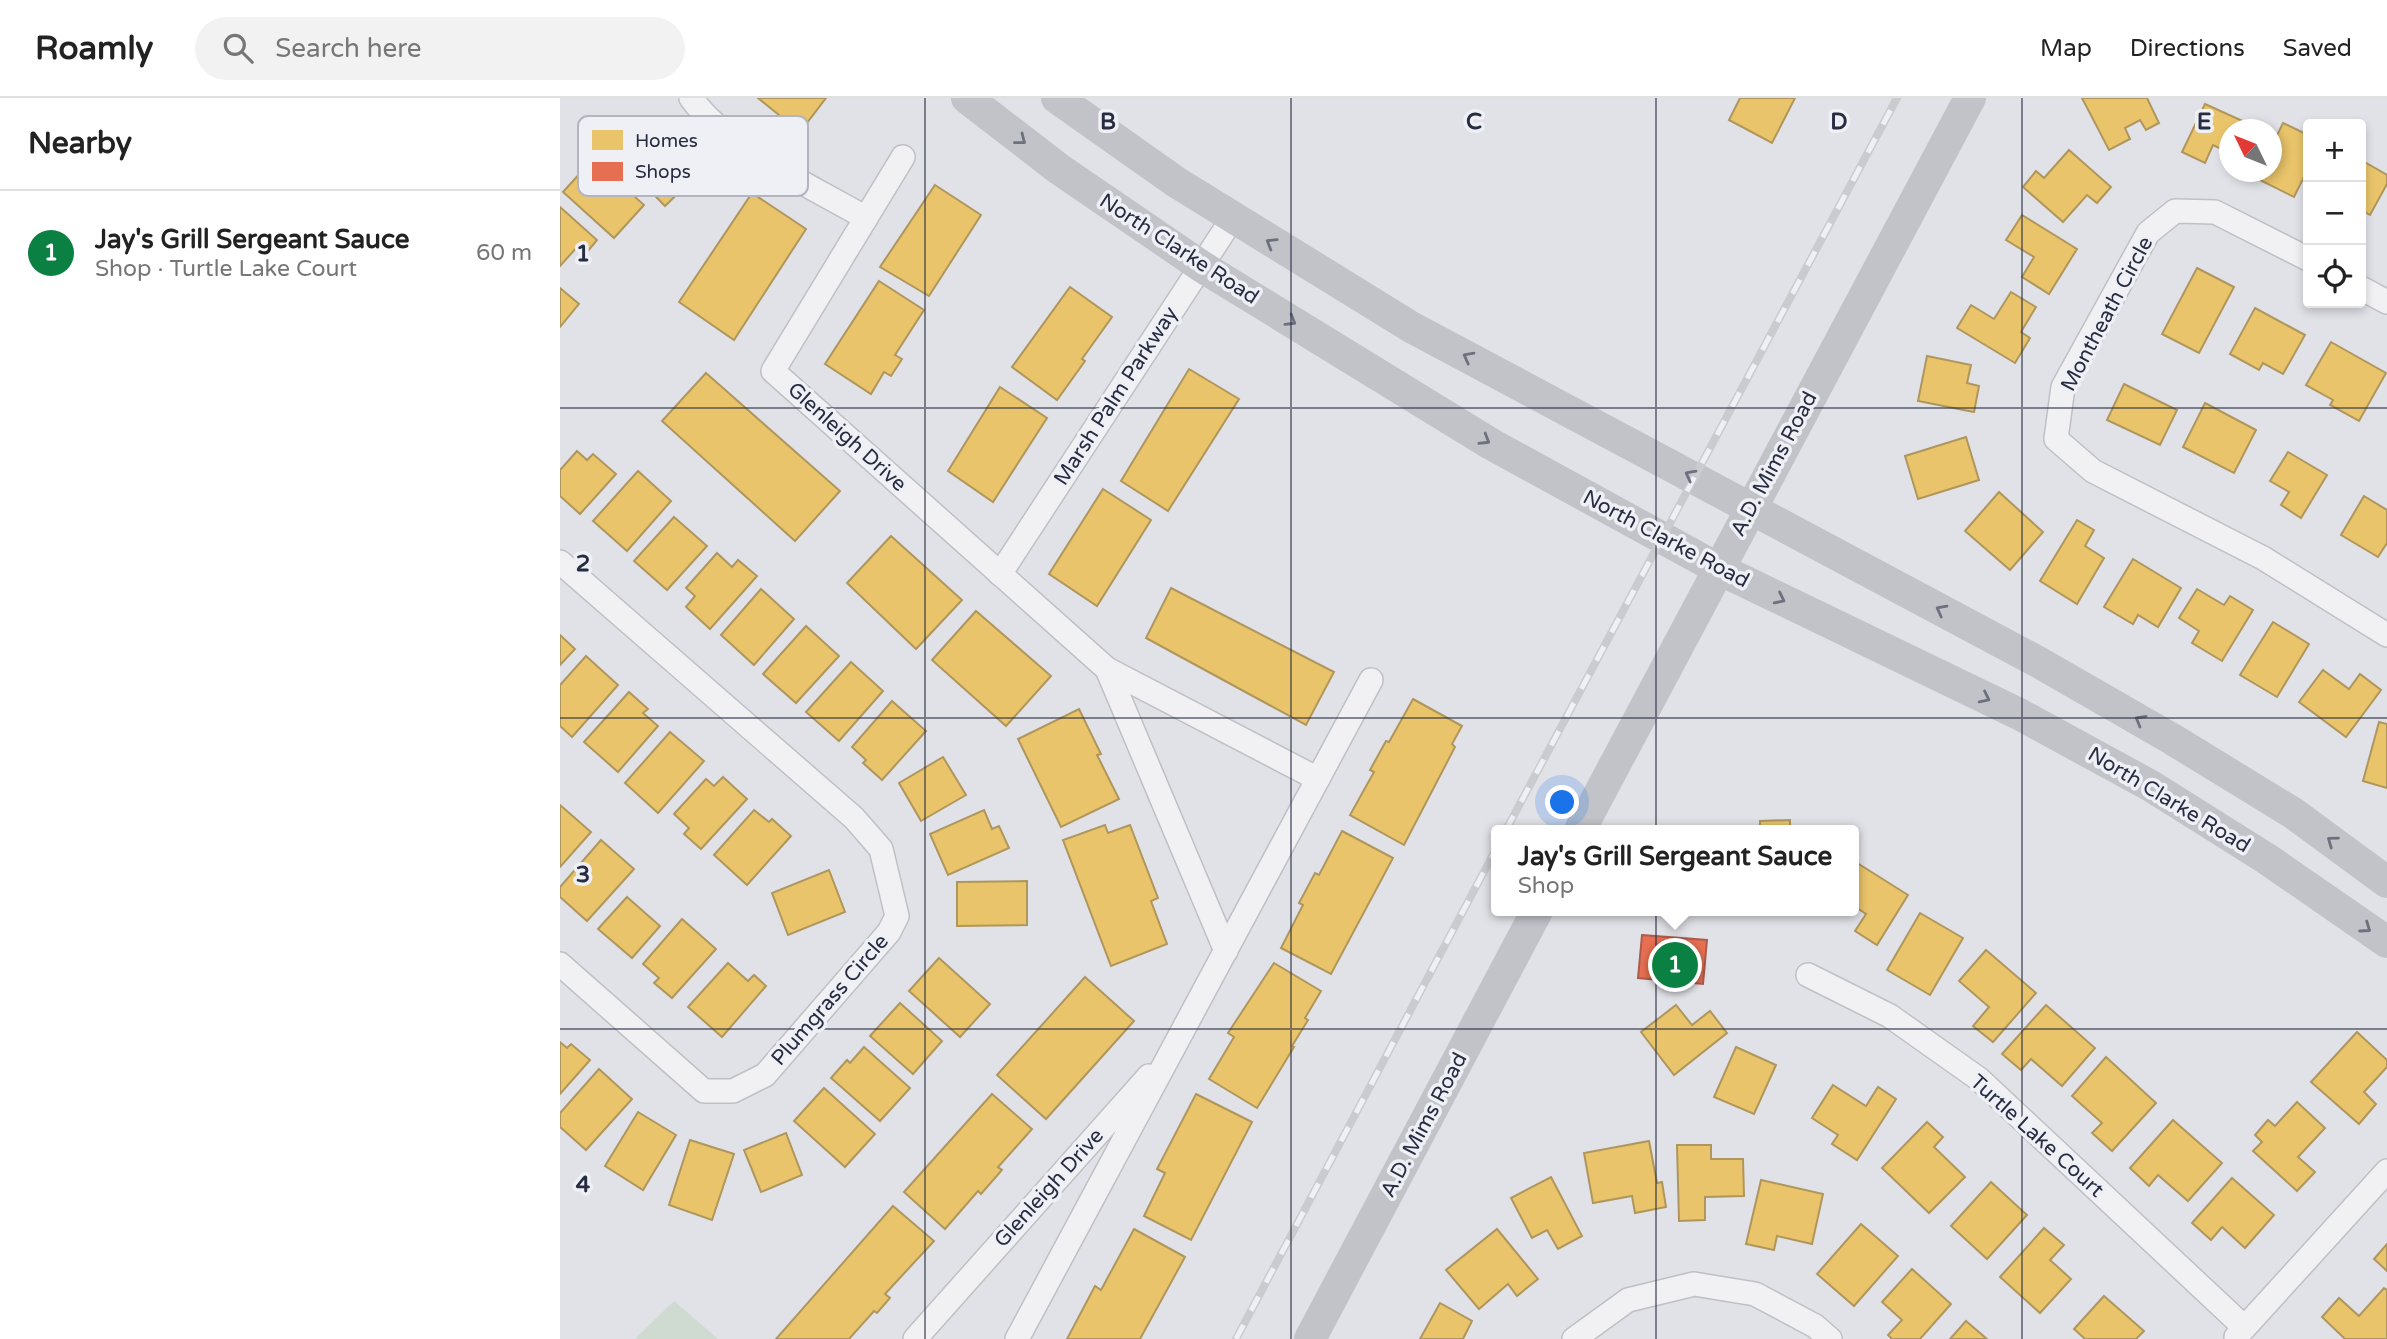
<!DOCTYPE html>
<html lang="en">
<head>
<meta charset="utf-8">
<style>
  body { margin:0; font-family:"Varela Round",sans-serif; background:#f2f2f2; color:#222 }
  .controls { position:absolute; right:21px; top:21px; display:grid; overflow:hidden; border-radius:7px; box-shadow:0 4px 10px #0003 }
  .controls button { width:63px; height:63px; display:grid; place-items:center; padding:0; border:0; border-bottom:2px solid #e0e0e0; background:#fff; color:#222; font:35px sans-serif }
  .compass { position:absolute; left:1659px; top:21px; width:63px; height:63px; border-radius:50%; background:#fff; box-shadow:0 4px 10px #0003; rotate:313deg }
  .you { position:absolute; left:1003px; top:705px; width:24px; height:24px; margin:-18px; border:5px solid #fff; border-radius:50%; background:#1a73e8; box-shadow:0 0 0 10px #1a73e833 }
  .badge { display:grid; place-items:center; width:46px; height:46px; border-radius:50%; background:#0b8043; color:#fff; font-size:23px; font-weight:700 }
  .pin { position:absolute; translate:-50% -50%; border:4px solid #fff; box-shadow:0 2px 7px #0006 }
  .popup { position:absolute; left:931px; top:727px; width:368px; height:91px; box-sizing:border-box; display:grid; place-content:center; border-radius:7px; background:#fff; filter:drop-shadow(0 2px 5px #0005); font-size:23px; white-space:nowrap; color:#767676 }
  .popup b { font-size:26px; color:#222 }
  .popup::after { content:''; position:absolute; left:50%; top:100%; margin-left:-14px; border:14px solid transparent; border-top-color:#fff }
  .list { margin:0; padding:0; list-style:none }
  h2 { display:flex; justify-content:space-between; align-items:center; height:91px; margin:0; padding:0 28px; font-size:30px }
  h2 small { font-size:23px; font-weight:400; color:#767676 }
  .list li { display:grid; grid-template-columns:46px 1fr auto; gap:21px; align-items:center; box-sizing:border-box; height:126px; padding:0 28px; border-top:2px solid #e0e0e0 }
  .list b { display:block; font-size:26px; white-space:nowrap }
  .list p { margin:0; font-size:23px; white-space:nowrap; color:#767676 }
  .list em { font-size:23px; font-style:normal; color:#767676 }
  .icon { flex:none; width:38px; height:38px; fill:none; stroke:currentColor; stroke-width:2; stroke-linecap:round; stroke-linejoin:round }
  .map { position:relative; flex:none; width:1827px; height:1241px; overflow:hidden }
  header { display:flex; align-items:center; gap:42px; box-sizing:border-box; height:98px; padding:0 35px; background:#fff; border-bottom:2px solid #e0e0e0 }
  header strong { font-size:33px }
  nav { display:flex; gap:38px; margin-inline-start:auto; font-size:24px }
  .search { width:490px; height:63px; background:#f2f2f2; display:flex; align-items:center; gap:18px; box-sizing:border-box; padding:0 24px; border-radius:38px; color:#767676; font-size:26px }
  main { display:flex }
  aside { flex:1; background:#fff }
  .map>svg:first-child { display:block }
  .green { fill:#cfdad1 }
  .homes { fill:#e9c46a; stroke:#af965d; stroke-width:2 }
  .shops { fill:#e76f51; stroke:#ad5b4c; stroke-width:2 }
  .lines { fill:none; stroke-linecap:round; stroke-linejoin:round }
  .street-casing { stroke:#bfc0c5; stroke-width:26 }
  .street { stroke:#f1f1f3; stroke-width:23 }
  .secondary { stroke:#c2c3c9; stroke-width:32 }
  .rail-casing { stroke:#cacbce; stroke-width:8 }
  .rail { stroke:#eef0f6; stroke-width:5; stroke-dasharray:16; stroke-linecap:butt }
  .oneway { stroke:#6d707e }
  .grid { fill:none; stroke:#272c40; stroke-width:2; stroke-opacity:0.55 }
  .labels { text-anchor:middle; dominant-baseline:central; stroke-width:7; stroke-linejoin:round; paint-order:stroke }
  .street-label { font-size:21px; fill:#272c40; stroke:#eef0f6 }
  .key { fill:#eef0f6; stroke:#b2b5bf; stroke-width:2 }
  .key-label { font-size:19px; fill:#272c40 }
  .grid-label { font-size:23px; text-anchor:middle; font-weight:bold; fill:#272c40; stroke:#eef0f6; stroke-width:7; stroke-linejoin:round; paint-order:stroke }
</style>
</head>
<body>
<header>
<strong>Roamly</strong>
<div class="search"><svg class="icon" aria-label="search" viewBox="0 0 24 24"><circle cx="10" cy="10" r="6"/><path d="M15 15l6 6"/></svg>Search here</div>
<nav><a>Map</a><a>Directions</a><a>Saved</a></nav>
</header>
<main>
<aside>
<h2>Nearby<small></small></h2>
<ul class="list">
<li><span class="badge">1</span><div><b>Jay's Grill Sergeant Sauce</b><p>Shop · Turtle Lake Court</p></div><em>60 m</em></li>
</ul>
</aside>
<div class="map">
<svg width="1827" height="1241" viewBox="0 0 1827 1241">
  <rect width="100%" height="100%" fill="#e1e2e7"/>
  <!-- green -->
  <path class="green" d="M114 1203 158 1241H75Z"/>
  <!-- homes -->
  <g class="homes">
    <path d="M198 0H266L240 34Z"/>
    <path d="M1180 0H1235L1212 45 1169 22Z"/>
    <path d="M1522 0H1587L1599 25 1586 32 1580 22 1565 30 1570 41 1549 52Z"/>
    <path d="M1645 6 1687 25 1684 32H1670V55L1653 47 1645 65 1622 54Z"/>
    <path d="M1723 25 1748 37V71L1734 99 1696 80 1699 74H1712V48Z"/>
    <path d="M79 35 89 45 97 37 137 77 105 108 56 58Z"/>
    <path d="M1509 52 1551 89 1537 105 1527 97 1503 124 1463 89 1476 73 1484 80Z"/>
    <path d="M33 61 84 107 54 140 3 94Z"/>
    <path d="M1801 62 1827 77V86L1810 117 1801 112Z"/>
    <path d="M375 87 421 117 369 198 320 169Z"/>
    <path d="M192 95 246 131 174 242 119 204Z"/>
    <path d="M0 109 37 142 27 154 19 147 0 168Z"/>
    <path d="M1462 117 1517 151 1489 196 1462 179 1474 159 1446 142Z"/>
    <path d="M1637 170 1674 189 1639 255 1602 236Z"/>
    <path d="M319 183 364 212 335 257 342 261 331 278 324 274 311 296 265 266Z"/>
    <path d="M510 189 552 219 522 261 525 263 497 302 452 269Z"/>
    <path d="M0 190 19 206 0 229Z"/>
    <path d="M1451 194 1476 209 1461 234 1470 240 1455 265 1397 230 1411 207 1434 221Z"/>
    <path d="M1695 210 1745 237 1723 276 1703 265 1699 272 1670 256Z"/>
    <path d="M1771 244 1826 275 1799 323 1770 307 1773 302 1746 287Z"/>
    <path d="M1367 258 1411 267 1407 285 1419 288 1414 314 1358 303Z"/>
    <path d="M629 271 679 301 608 413 561 383Z"/>
    <path d="M146 275 280 393 235 443 102 323Z"/>
    <path d="M1564 286 1617 312 1600 347 1547 322Z"/>
    <path d="M440 289 487 320 433 404 388 373Z"/>
    <path d="M1645 305 1696 332 1674 375 1623 349Z"/>
    <path d="M1406 339 1419 382 1358 401 1345 358Z"/>
    <path d="M17 353 27 362 33 356 56 376 20 416 0 398V372Z"/>
    <path d="M1728 354 1767 377 1741 420 1721 407 1729 394 1710 383Z"/>
    <path d="M78 373 111 403 67 453 33 423Z"/>
    <path d="M543 391 591 422 537 508 489 476Z"/>
    <path d="M1439 394 1483 434 1450 472 1405 433Z"/>
    <path d="M1804 398 1827 412V445L1818 459 1781 437Z"/>
    <path d="M114 419 147 448 107 492 74 463Z"/>
    <path d="M1517 422 1534 432 1525 448 1544 460 1517 506 1480 483Z"/>
    <path d="M331 438 402 502 356 551 287 485Z"/>
    <path d="M157 455 172 469 178 462 197 478 150 531 126 509 135 498 126 490Z"/>
    <path d="M1573 461 1621 490 1598 529 1578 517 1573 526 1544 509Z"/>
    <path d="M611 490 774 574 746 627 586 540Z"/>
    <path d="M201 491 234 521 194 567 161 537Z"/>
    <path d="M1637 491 1664 507 1670 498 1693 512 1662 563 1632 545 1639 533 1619 520Z"/>
    <path d="M416 513 491 578 446 628 372 562Z"/>
    <path d="M1713 524 1749 546 1717 599 1680 577Z"/>
    <path d="M246 528 279 558 236 605 203 576Z"/>
    <path d="M0 537 15 551 0 567Z"/>
    <path d="M26 558 58 587 12 639 0 628V587Z"/>
    <path d="M291 564 323 593 279 643 246 614Z"/>
    <path d="M1763 572 1789 591 1800 576 1821 592 1786 639 1739 604Z"/>
    <path d="M69 594 88 611 83 615 98 628 58 674 24 644Z"/>
    <path d="M853 601 902 628 892 646 895 649 844 747 790 717 814 674 810 672 826 643 829 644Z"/>
    <path d="M332 603 366 633 322 682 303 665 306 662 292 649Z"/>
    <path d="M519 611 541 656 537 657 559 701 501 729 458 641Z"/>
    <path d="M1819 624 1827 626V690L1803 683Z"/>
    <path d="M110 634 144 663 98 715 65 685Z"/>
    <path d="M383 659 406 697 361 723 339 685Z"/>
    <path d="M163 679 187 701 141 751 124 736 129 730 114 716 146 681 154 688Z"/>
    <path d="M0 707 31 734 0 769Z"/>
    <path d="M194 712 209 724 212 721 231 738 187 787 154 757Z"/>
    <path d="M424 712 432 731 439 728 449 750 388 777 370 736Z"/>
    <path d="M1230 722V732H1200V723Z"/>
    <path d="M545 727 548 735 570 727 598 800 591 803 607 846 551 868 503 742Z"/>
    <path d="M782 733 833 760 771 876 721 850 743 807 739 805 755 775 759 777Z"/>
    <path d="M41 742 74 771 27 823 0 799V789Z"/>
    <path d="M1294 763 1348 797 1317 847 1295 833 1306 816 1294 808Z"/>
    <path d="M269 772 285 814 228 837 212 795Z"/>
    <path d="M467 783V827L397 828V784Z"/>
    <path d="M67 799 100 828 72 860 38 831Z"/>
    <path d="M1360 815 1403 840 1370 897 1327 872Z"/>
    <path d="M122 821 156 851 112 900 94 885 99 880 83 866Z"/>
    <path d="M1426 852 1476 895 1433 944 1413 928 1429 909 1399 883Z"/>
    <path d="M379 860 430 906 400 939 349 893Z"/>
    <path d="M168 865 188 883 194 877 206 888 162 939 128 909Z"/>
    <path d="M714 865 761 893 745 920 748 922 732 948 734 949 697 1010 649 981 674 939 668 935Z"/>
    <path d="M525 879 574 923 486 1021 437 977Z"/>
    <path d="M340 905 382 943 353 976 310 938Z"/>
    <path d="M1116 907 1132 927 1150 913 1167 935 1114 977 1081 934Z"/>
    <path d="M1486 907 1535 950 1502 988 1471 961 1461 972 1442 956Z"/>
    <path d="M1797 934 1827 962V969L1804 994 1816 1006 1799 1026 1751 984Z"/>
    <path d="M0 944 7 950 11 946 30 962 0 996Z"/>
    <path d="M304 949 350 990 320 1023 271 980 287 962 290 965Z"/>
    <path d="M1176 949 1216 967 1194 1016 1154 999Z"/>
    <path d="M1546 959 1596 1005 1552 1053 1532 1035 1542 1025 1512 998Z"/>
    <path d="M39 971 72 1001 26 1052 0 1029V1015Z"/>
    <path d="M1273 987 1306 1008 1318 989 1336 1001 1297 1062 1272 1046 1278 1037 1252 1020Z"/>
    <path d="M264 990 315 1036 285 1069 234 1023Z"/>
    <path d="M432 996 472 1031 438 1069 442 1072 421 1096 418 1093 385 1131 344 1094Z"/>
    <path d="M636 996 692 1024 631 1142 584 1118 605 1075 597 1071Z"/>
    <path d="M1737 1004 1765 1030 1738 1059 1755 1074 1737 1093 1693 1053 1702 1044 1695 1037 1708 1022 1715 1028Z"/>
    <path d="M78 1014 116 1037 83 1092 45 1068Z"/>
    <path d="M1613 1022 1662 1065 1628 1103 1598 1077 1589 1088 1570 1070Z"/>
    <path d="M1367 1024 1383 1039 1374 1049 1405 1079 1369 1115 1322 1070Z"/>
    <path d="M226 1035 242 1077 201 1094 184 1052Z"/>
    <path d="M130 1042 174 1056 152 1122 109 1107Z"/>
    <path d="M1089 1043 1097 1085 1102 1084 1106 1109 1075 1115 1072 1098 1033 1105 1024 1055Z"/>
    <path d="M1117 1047H1151V1061H1183L1184 1098 1145 1099V1122L1119 1123Z"/>
    <path d="M991 1079 1022 1138 998 1151 987 1132 972 1140 951 1100Z"/>
    <path d="M1672 1080 1714 1117 1685 1150 1662 1129 1651 1142 1632 1125Z"/>
    <path d="M1201 1082 1263 1096 1252 1146 1217 1138 1214 1152 1186 1146Z"/>
    <path d="M1431 1084 1467 1117 1427 1161 1391 1128Z"/>
    <path d="M333 1108 374 1143 325 1196 330 1200 317 1215 314 1213 289 1241H216Z"/>
    <path d="M1301 1126 1338 1158 1294 1208 1257 1176Z"/>
    <path d="M1484 1130 1504 1147 1490 1162 1511 1181 1480 1215 1440 1179Z"/>
    <path d="M574 1131 625 1159 580 1241H507L535 1188 541 1192Z"/>
    <path d="M937 1131 978 1181 957 1198 948 1186 919 1211 886 1172Z"/>
    <path d="M1827 1146V1173L1814 1161Z"/>
    <path d="M1352 1171 1391 1206 1360 1241H1332L1328 1237 1342 1222 1322 1204Z"/>
    <path d="M1824 1190 1827 1192V1241H1785L1762 1219 1779 1200 1799 1218Z"/>
    <path d="M1544 1198 1584 1233 1576 1241H1525L1514 1231Z"/>
    <path d="M880 1205 912 1223 903 1241H860Z"/>
    <path d="M1406 1223 1427 1241H1390Z"/>
  </g>
  <!-- shops -->
  <path class="shops" d="M1082 837 1147 842 1143 886 1078 880Z"/>
  <g class="lines">
    <defs>
      <g id="street">
        <path d="M131 0C168 51 251 88 306 120"/>
        <path d="M343 59 213 273 547 571 758 681"/>
        <path d="M1748 161 1655 114 1615 113 1588 135 1503 289 1496 341 1533 373 1703 460 1827 537"/>
        <path d="M1801 190 1827 204"/>
        <path d="M0 464 294 720 321 751 337 818 329 834 205 977 173 993H144L0 866"/>
        <path d="M440 476 672 121"/>
        <path d="M547 571 666 853"/>
        <path d="M1248 877 1330 918 1419 981 1684 1229"/>
        <path d="M1676 1239 1827 1073"/>
        <path d="M355 1241 589 978"/>
        <path d="M457 1241 811 582"/>
        <path d="M1014 1241 1068 1202 1134 1186 1195 1196 1255 1228 1270 1241"/>
      </g>
    </defs>
    <!-- street casing -->
    <use href="#street" class="street-casing"/>
    <!-- street -->
    <use href="#street" class="street"/>
    <!-- secondary -->
    <g class="secondary">
      <path d="M407 0 499 71 641 168 931 346 1159 471 1459 616 1591 688 1707 761 1827 844"/>
      <path d="M497 0 616 84 851 229 1480 565 1612 641 1733 715 1827 784"/>
      <path d="M1020 732 1410 0"/>
      <path d="M750 1241 977 813"/>
    </g>
    <defs>
      <g id="rail">
        <path d="M946 732 1337 0"/>
        <path d="M676 1241 936 751"/>
      </g>
    </defs>
    <!-- rail casing -->
    <use href="#rail" class="rail-casing"/>
    <!-- rail -->
    <use href="#rail" class="rail"/>
  </g>
  <!-- one-way arrows -->
  <defs><path id="oneway-chevron" d="M-2-3.5L2.5 0L-2 3.5" fill="none" stroke-width="1.6" stroke-linecap="round" stroke-linejoin="round" transform="scale(1.75)"/></defs>
  <g class="oneway">
    <use href="#oneway-chevron" transform="translate(461 42) rotate(38)"/>
    <use href="#oneway-chevron" transform="translate(711 145) rotate(-149)"/>
    <use href="#oneway-chevron" transform="translate(731 223) rotate(31)"/>
    <use href="#oneway-chevron" transform="translate(908 259) rotate(-152)"/>
    <use href="#oneway-chevron" transform="translate(925 342) rotate(31)"/>
    <use href="#oneway-chevron" transform="translate(1130 377) rotate(-152)"/>
    <use href="#oneway-chevron" transform="translate(1220 501) rotate(26)"/>
    <use href="#oneway-chevron" transform="translate(1381 512) rotate(-152)"/>
    <use href="#oneway-chevron" transform="translate(1425 600) rotate(26)"/>
    <use href="#oneway-chevron" transform="translate(1580 622) rotate(-150)"/>
    <use href="#oneway-chevron" transform="translate(1772 743) rotate(-144)"/>
    <use href="#oneway-chevron" transform="translate(1806 830) rotate(35)"/>
  </g>
  <!-- grid -->
  <path class="grid" d="M365 0V1241M731 0V1241M1096 0V1241M1462 0V1241M0 310H1827M0 620H1827M0 931H1827"/>
  <g class="labels">
    <!-- street labels -->
    <g class="street-label">
      <text transform="translate(619 151) rotate(33)">North Clarke Road</text>
      <text transform="translate(1547 216) rotate(-62)">Montheath Circle</text>
      <text transform="translate(556 298) rotate(-57)">Marsh Palm Parkway</text>
      <text transform="translate(287 339) rotate(42)">Glenleigh Drive</text>
      <text transform="translate(1214 366) rotate(-62)">A.D. Mims Road</text>
      <text transform="translate(1106 441) rotate(28)">North Clarke Road</text>
      <text transform="translate(1609 702) rotate(31)">North Clarke Road</text>
      <text transform="translate(270 902) rotate(-49)">Plumgrass Circle</text>
      <text transform="translate(864 1027) rotate(-62)">A.D. Mims Road</text>
      <text transform="translate(1477 1038) rotate(42)">Turtle Lake Court</text>
      <text transform="translate(489 1090) rotate(-48)">Glenleigh Drive</text>
    </g>
  </g>
  <!-- legend -->
  <rect x="18" y="18" width="230" height="80" rx="10" class="key"/>
  <rect x="32" y="32" width="31" height="20" fill="#e9c46a"/>
  <rect x="32" y="64" width="31" height="19" fill="#e76f51"/>
  <g class="key-label">
    <text x="75" y="49">Homes</text>
    <text x="75" y="80">Shops</text>
  </g>
  <g class="grid-label">
    <text x="548" y="31">B</text>
    <text x="914" y="31">C</text>
    <text x="1279" y="31">D</text>
    <text x="1644" y="31">E</text>
    <text x="23" y="163">1</text>
    <text x="23" y="473">2</text>
    <text x="23" y="784">3</text>
    <text x="23" y="1094">4</text>
  </g>
</svg>
<div class="controls">
<button>+</button>
<button>−</button>
<button><svg class="icon" aria-label="locate" viewBox="0 0 24 24"><circle cx="12" cy="12" r="6"/><path d="M12 2v4M12 18v4M2 12h4M18 12h4"/></svg></button>
</div>
<svg class="compass" viewBox="-18 -18 36 36"><path d="M0-13l5 13h-10z" fill="#e53935"/><path d="M0 13l5-13h-10z" fill="#767676"/></svg>
<div class="you"></div>
<div class="pin badge" style="left:1115px;top:867px">1</div>
<div class="popup"><b>Jay's Grill Sergeant Sauce</b>Shop</div>
</div>
</main>
</body>
</html>
